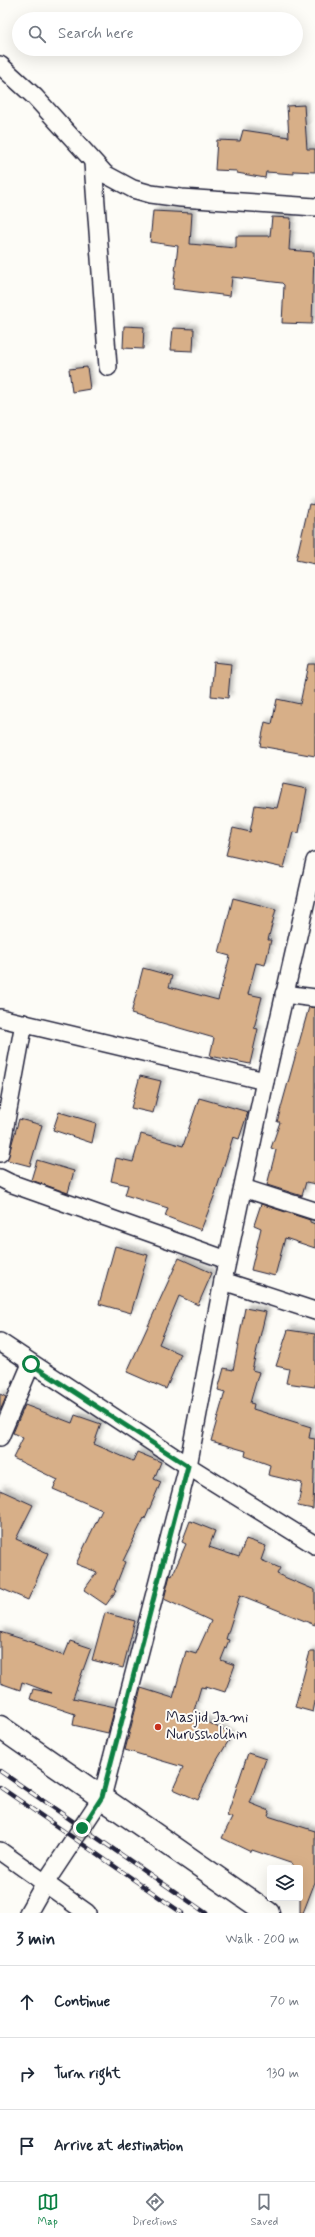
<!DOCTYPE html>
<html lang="en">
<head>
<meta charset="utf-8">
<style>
  body { margin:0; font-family:Mynerve,sans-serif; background:#f6f6f7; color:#1f2937 }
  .controls { position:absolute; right:12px; bottom:12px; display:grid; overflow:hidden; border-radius:4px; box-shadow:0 4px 16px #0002 }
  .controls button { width:36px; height:36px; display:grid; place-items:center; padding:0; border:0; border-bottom:1px solid #e0e1e3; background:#fff; color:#1f2937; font:20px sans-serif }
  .stop { position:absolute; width:12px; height:12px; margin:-9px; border:3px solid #0b8043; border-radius:50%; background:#fff }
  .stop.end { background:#0b8043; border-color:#fff; box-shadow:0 1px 4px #0008 }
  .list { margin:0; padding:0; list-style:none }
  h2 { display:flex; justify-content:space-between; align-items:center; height:52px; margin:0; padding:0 16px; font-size:17px }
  h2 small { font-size:13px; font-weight:400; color:#747a83 }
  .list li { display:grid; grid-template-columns:26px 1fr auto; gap:12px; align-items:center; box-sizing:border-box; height:72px; padding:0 16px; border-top:1px solid #e0e1e3 }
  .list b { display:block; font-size:15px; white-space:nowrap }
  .list em { font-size:13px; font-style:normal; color:#747a83 }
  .icon { flex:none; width:22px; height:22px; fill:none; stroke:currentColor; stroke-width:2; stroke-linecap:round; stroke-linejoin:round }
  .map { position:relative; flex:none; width:315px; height:1913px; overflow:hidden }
  .search { position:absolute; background:#fff; box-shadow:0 4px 16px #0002; left:12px; right:12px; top:12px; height:44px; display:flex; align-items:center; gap:10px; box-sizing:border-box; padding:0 14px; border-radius:22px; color:#747a83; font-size:15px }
  .sheet { height:268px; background:#fff }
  nav { display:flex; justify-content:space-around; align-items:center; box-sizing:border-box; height:56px; border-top:1px solid #e0e1e3; background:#fff; font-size:11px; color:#747a83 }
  nav a { display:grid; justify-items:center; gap:2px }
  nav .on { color:#0b8043 }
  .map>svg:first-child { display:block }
  .building { fill:#d7af88; stroke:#22223b; filter:url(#shadow) }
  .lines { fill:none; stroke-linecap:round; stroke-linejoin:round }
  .street-casing { stroke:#22223b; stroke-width:20 }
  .highway-casing { stroke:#22223b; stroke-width:25 }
  .street { stroke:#fdfcf7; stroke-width:17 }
  .highway { stroke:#fdfcf7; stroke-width:22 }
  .rail-casing { stroke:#22223b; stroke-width:4.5 }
  .rail { stroke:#fdfcf7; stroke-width:3; stroke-dasharray:9; stroke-linecap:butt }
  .route { stroke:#0b8043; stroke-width:5 }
  .poi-dot { fill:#c8321e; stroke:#fdfcf7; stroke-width:1.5 }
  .labels { text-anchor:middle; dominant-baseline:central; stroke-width:4; stroke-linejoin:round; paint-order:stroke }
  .poi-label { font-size:15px; fill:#22223b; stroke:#fdfcf7; text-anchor:start }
</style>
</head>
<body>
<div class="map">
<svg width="315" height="1913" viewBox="0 0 315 1913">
  <defs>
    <filter id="shadow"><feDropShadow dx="3.5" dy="-3.5" stdDeviation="2" flood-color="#0004"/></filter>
  </defs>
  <rect width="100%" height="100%" fill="#fdfcf7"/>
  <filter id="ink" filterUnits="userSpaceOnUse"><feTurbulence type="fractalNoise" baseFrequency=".025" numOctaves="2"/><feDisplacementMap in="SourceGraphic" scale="8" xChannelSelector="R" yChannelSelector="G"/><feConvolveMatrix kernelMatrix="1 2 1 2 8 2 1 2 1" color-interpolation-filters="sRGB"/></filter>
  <g filter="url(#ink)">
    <!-- building -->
    <g class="building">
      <path d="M304 105 307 149H315V172L294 171V174L266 172 265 178 237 173V171L215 170 217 140 240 141 243 130 289 137 287 106Z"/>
      <path d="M153 211 192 213 190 244 236 248V236H270L272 217 291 218 289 250 314 252 312 324 282 323 284 285 282 283 232 277 230 296 173 289 178 246 150 242Z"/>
      <path d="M124 326 144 327 143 349 123 348Z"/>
      <path d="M173 328 194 329 193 351 171 350Z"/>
      <path d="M87 367 90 389 72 392 69 369Z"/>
      <path d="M309 504 315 505V564L296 560Z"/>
      <path d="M214 662 231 664 228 698 211 696Z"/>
      <path d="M308 664H315V756L260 746 265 722 272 724 277 699 300 704Z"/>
      <path d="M283 784 307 789 299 833 293 832 284 868 226 855 233 828 250 832 255 805 277 808Z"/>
      <path d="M233 898 276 909 268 940H271L265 965 256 963 248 994 262 997 254 1028 258 1029 250 1064 210 1056 214 1038 131 1014 143 968 172 976 169 987 218 1000 230 956 219 953Z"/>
      <path d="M309 1007 315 1008V1184L306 1182 302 1196 267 1185 276 1150 271 1148 280 1122H277Z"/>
      <path d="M140 1076 161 1081 153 1113 131 1108Z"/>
      <path d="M199 1098 248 1112 239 1139 233 1137 215 1194 201 1230 165 1216 168 1208 125 1195 128 1185 111 1181 116 1158 133 1162 141 1134 183 1146Z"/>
      <path d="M59 1112 96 1123 92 1143 53 1130Z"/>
      <path d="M19 1119 42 1125 30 1166 7 1160Z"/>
      <path d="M37 1160 74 1171 68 1193 31 1180Z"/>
      <path d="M261 1204 310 1220V1222L315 1224V1248L285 1238 275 1276 251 1270 261 1228 254 1225Z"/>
      <path d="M115 1246 148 1255 131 1313 99 1304Z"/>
      <path d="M179 1258 212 1273 198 1305 179 1296 159 1344 181 1354 166 1389 127 1372Z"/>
      <path d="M245 1308 266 1312 252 1370 259 1372 250 1403 254 1404 253 1409 311 1427 309 1438 315 1439 313 1509 298 1506 302 1483 268 1475 270 1465 245 1456 246 1451 211 1441 225 1392 218 1390 224 1368 233 1370Z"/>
      <path d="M288 1330 315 1334V1387L286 1383 289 1369 276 1366Z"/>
      <path d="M0 1394 6 1397 0 1411Z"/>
      <path d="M25 1405 72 1423 75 1415 101 1424 94 1444 133 1461 137 1452 161 1462 154 1479 161 1482 145 1519 144 1518 123 1561 125 1562 114 1590 116 1591 106 1605 84 1590 97 1572 76 1564 102 1510 53 1489 58 1480 13 1458 23 1438 13 1433Z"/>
      <path d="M0 1490 33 1505 16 1539 48 1553 28 1600 0 1588Z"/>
      <path d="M190 1521 215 1531 209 1547 239 1557 246 1539 266 1546 261 1560 280 1568 277 1574 315 1590V1625L240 1595 226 1639 229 1640 221 1660 235 1665 225 1692 206 1686V1688L201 1687 193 1714 232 1735 211 1770 198 1800 173 1789 183 1767 125 1750 141 1688 173 1698 186 1651 196 1654 211 1621 164 1599 170 1575 172 1576 186 1544 182 1542Z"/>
      <path d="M105 1613 135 1621 123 1668 92 1660Z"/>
      <path d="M0 1632 35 1643 34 1645 64 1656 70 1641 91 1648 73 1698 115 1707 108 1733 73 1725 75 1714 30 1699 33 1689 52 1693 22 1682 20 1690 0 1683Z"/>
      <path d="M310 1652H315V1702L313 1712 295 1707Z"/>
      <path d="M248 1753 266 1759 250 1803 270 1811 268 1816 315 1831V1882L303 1913H300V1868H292L293 1864 252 1850 251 1852 222 1838 232 1818 227 1816Z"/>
    </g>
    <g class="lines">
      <defs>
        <g id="street">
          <path d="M0 65 35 97 105 174 133 189 151 194 181 198 315 207"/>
          <path d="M93 163 108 367"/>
          <path d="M284 994 315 998"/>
          <path d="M0 1018 265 1081"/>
          <path d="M0 1153 24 1023"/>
          <path d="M0 1178 10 1183 227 1260"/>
          <path d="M243 1188 315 1211"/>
          <path d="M223 1281 315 1311"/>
          <path d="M0 1342 188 1466 315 1545"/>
          <path d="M0 1437 31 1364"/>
          <path d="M0 1851 87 1913"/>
          <path d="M28 1913 45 1883 102 1797 188 1466 223 1281 265 1081 315 861"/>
        </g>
        <path id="highway" d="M0 1727 268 1913"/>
      </defs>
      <!-- street casing -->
      <use href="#street" class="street-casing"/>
      <!-- highway casing -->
      <use href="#highway" class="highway-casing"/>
      <!-- street -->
      <use href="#street" class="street"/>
      <!-- highway -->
      <use href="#highway" class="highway"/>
      <defs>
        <g id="rail">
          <path d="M0 1771 206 1913"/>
          <path d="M0 1787 182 1913"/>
        </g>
      </defs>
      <!-- rail casing -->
      <use href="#rail" class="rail-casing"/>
      <!-- rail -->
      <use href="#rail" class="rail"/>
    </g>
  </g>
  <g class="lines" filter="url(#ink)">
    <!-- route -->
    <path class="route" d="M31 1364 188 1466 102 1797 82 1828"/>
  </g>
  <!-- markers -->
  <circle class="poi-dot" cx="158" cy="1727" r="4"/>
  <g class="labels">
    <!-- poi labels -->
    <g class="poi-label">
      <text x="166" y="1718">Masjid Jami<tspan x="166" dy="17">Nurussholihin</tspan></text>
    </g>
  </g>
</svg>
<div class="controls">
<button><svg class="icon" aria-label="layers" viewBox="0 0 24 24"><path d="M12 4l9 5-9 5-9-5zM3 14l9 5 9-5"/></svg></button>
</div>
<div class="stop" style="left:31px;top:1364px"></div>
<div class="stop end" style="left:82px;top:1828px"></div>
<div class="search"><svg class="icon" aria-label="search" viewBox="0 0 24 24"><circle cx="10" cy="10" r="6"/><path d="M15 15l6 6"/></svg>Search here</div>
</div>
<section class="sheet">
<h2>3 min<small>Walk · 200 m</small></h2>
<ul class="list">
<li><svg class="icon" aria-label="ahead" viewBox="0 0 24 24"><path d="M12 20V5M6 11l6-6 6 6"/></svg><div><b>Continue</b></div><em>70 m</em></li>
<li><svg class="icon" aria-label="right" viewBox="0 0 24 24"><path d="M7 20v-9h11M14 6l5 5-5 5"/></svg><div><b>Turn right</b></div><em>130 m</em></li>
<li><svg class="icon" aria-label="arrive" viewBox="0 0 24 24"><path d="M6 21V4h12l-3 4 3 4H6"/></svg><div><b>Arrive at destination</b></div></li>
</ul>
</section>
<nav>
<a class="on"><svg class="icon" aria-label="map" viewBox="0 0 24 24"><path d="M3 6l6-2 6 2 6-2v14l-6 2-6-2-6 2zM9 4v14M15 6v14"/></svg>Map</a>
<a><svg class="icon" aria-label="directions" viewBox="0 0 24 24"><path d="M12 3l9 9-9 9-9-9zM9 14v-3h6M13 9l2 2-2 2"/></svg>Directions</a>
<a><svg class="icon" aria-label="saved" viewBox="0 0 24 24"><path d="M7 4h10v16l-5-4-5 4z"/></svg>Saved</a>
</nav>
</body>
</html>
